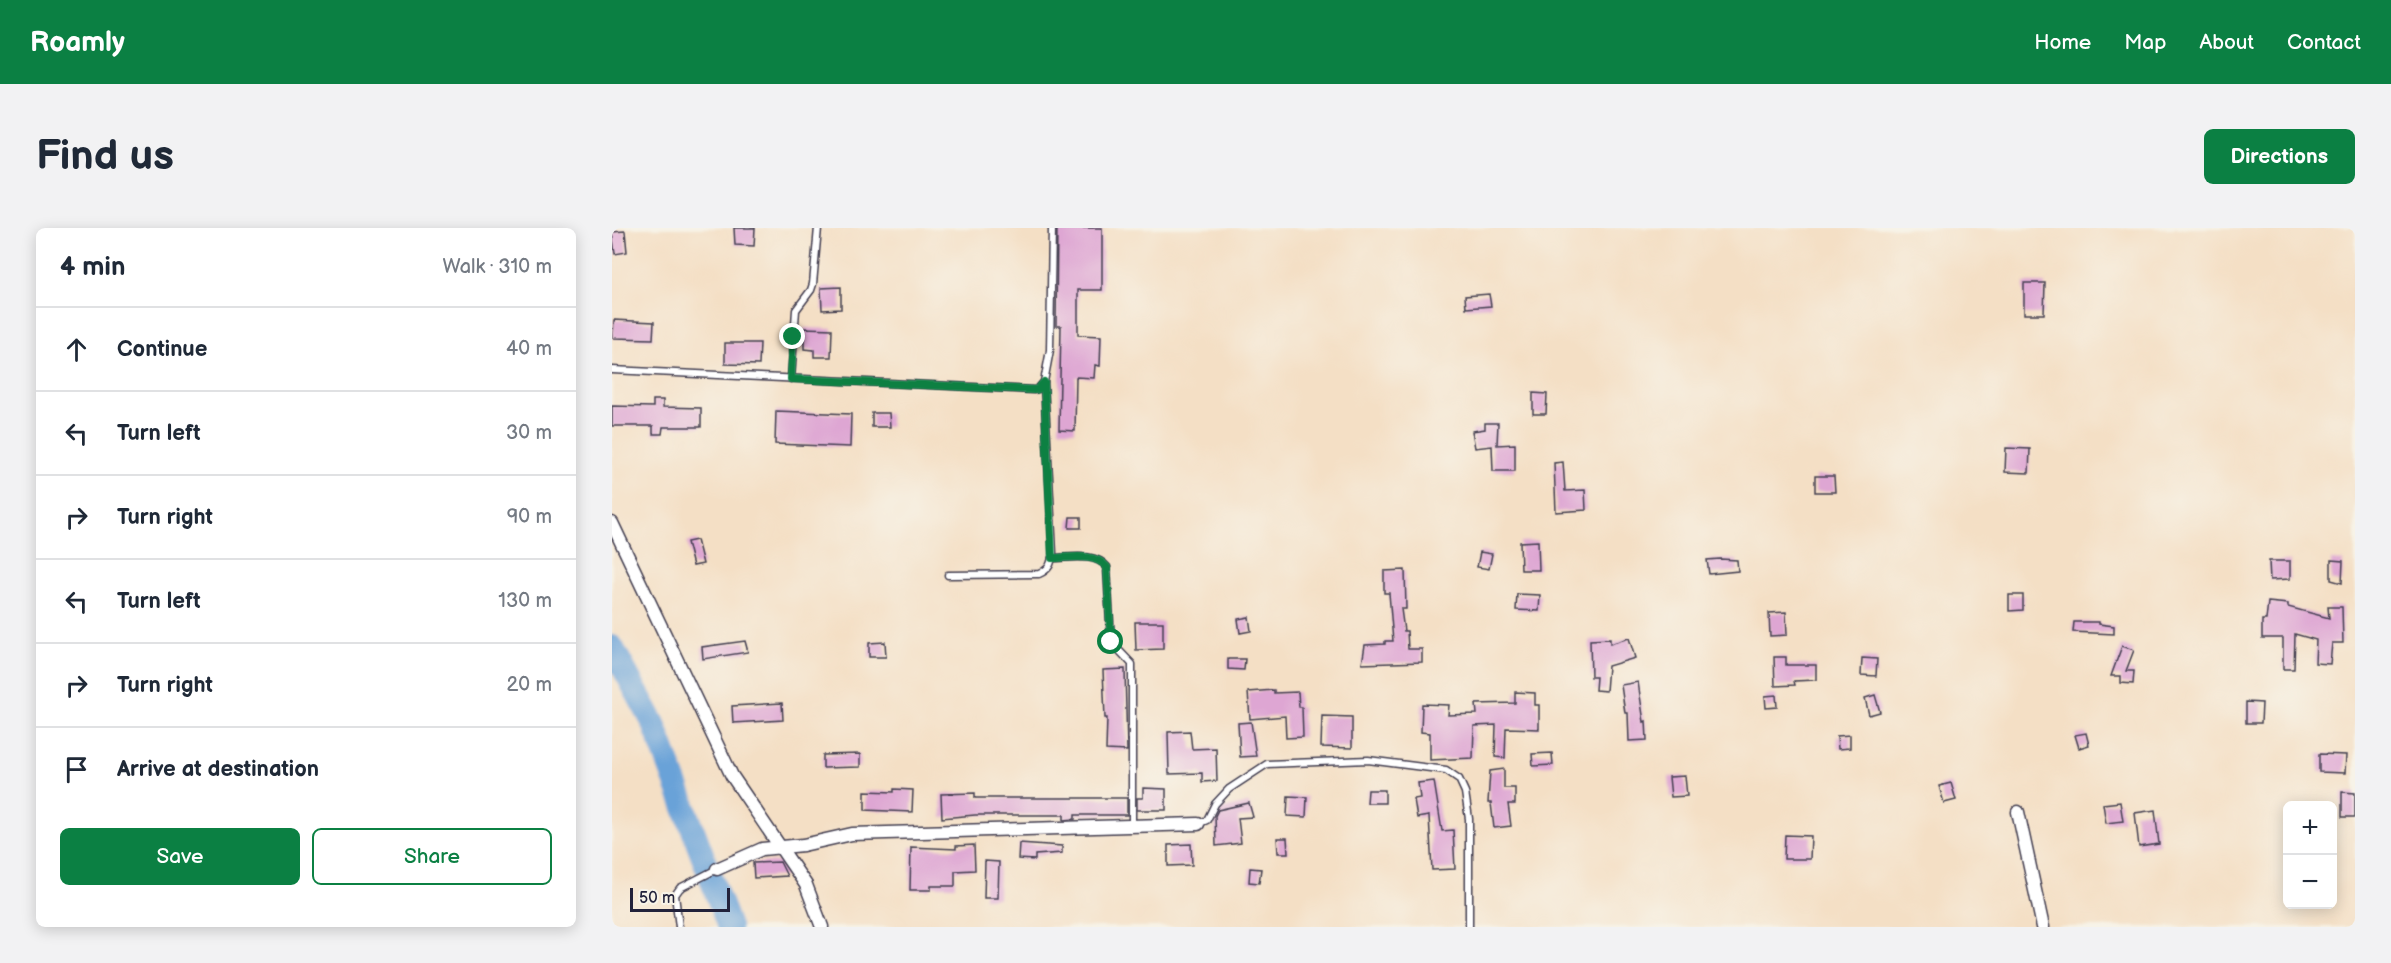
<!DOCTYPE html>
<html lang="en">
<head>
<meta charset="utf-8">
<style>
  body { margin:0; font-family:"Balsamiq Sans",sans-serif; background:#f2f2f3; color:#1f2937 }
  .controls { position:absolute; right:18px; bottom:18px; display:grid; overflow:hidden; border-radius:9px; box-shadow:0 3px 15px #0003 }
  .controls button { width:54px; height:54px; display:grid; place-items:center; padding:0; border:0; border-bottom:2px solid #e0e1e3; background:#fff; color:#1f2937; font:30px sans-serif }
  .scale { position:absolute; left:18px; bottom:15px; width:100px; box-sizing:border-box; padding-left:6px; border:3px solid #22223b; border-top:0; font-size:16px; line-height:21px; white-space:nowrap; color:#22223b; -webkit-text-stroke:4px #f7f3e8; paint-order:stroke }
  .stop { position:absolute; width:18px; height:18px; margin:-14px; border:4px solid #0b8043; border-radius:50%; background:#fff }
  .stop.end { background:#0b8043; border-color:#fff; box-shadow:0 2px 6px #0008 }
  .list { margin:0; padding:0; list-style:none }
  h2 { display:flex; justify-content:space-between; align-items:center; height:78px; margin:0; padding:0 24px; font-size:26px }
  h2 small { font-size:20px; font-weight:400; color:#747a83 }
  .list li { display:grid; grid-template-columns:39px 1fr auto; gap:18px; align-items:center; box-sizing:border-box; height:84px; padding:0 24px; border-top:2px solid #e0e1e3 }
  .list b { display:block; font-size:22px; white-space:nowrap }
  .list em { font-size:20px; font-style:normal; color:#747a83 }
  .actions { display:flex; gap:12px; padding:18px 24px }
  .actions a { flex:1; padding:14px 0; border:2px solid #0b8043; border-radius:9px; text-align:center; font-size:21px; color:#0b8043 }
  .actions .main { background:#0b8043; color:#fff }
  .icon { flex:none; width:33px; height:33px; fill:none; stroke:currentColor; stroke-width:2; stroke-linecap:round; stroke-linejoin:round }
  .map { position:relative; flex:none; width:1743px; height:699px; overflow:hidden; border-radius:9px }
  header { display:flex; align-items:center; gap:36px; box-sizing:border-box; height:84px; padding:0 30px; background:#0b8043; color:#fff }
  header strong { font-size:28px }
  nav { display:flex; gap:33px; margin-inline-start:auto; font-size:21px }
  .intro { display:flex; align-items:center; justify-content:space-between; box-sizing:border-box; height:144px; padding:0 36px }
  h1 { margin:0; font-size:42px }
  .button { padding:15px 27px; border-radius:9px; background:#0b8043; color:#fff; font-size:21px; font-weight:700 }
  main { display:flex; gap:36px; padding:0 36px }
  aside { flex:1; background:#fff; border-radius:9px; box-shadow:0 3px 15px #0003 }
  .map>svg:first-child { display:block }
  .lines { fill:none; stroke-linecap:round; stroke-linejoin:round }
  .river { stroke:#69a2d8; stroke-width:24 }
  .building { fill:#dea6d3 }
  .service-casing { stroke:#423e50; stroke-width:9 }
  .minor-casing { stroke:#423e50; stroke-width:15 }
  .service { stroke:#fff; stroke-width:6 }
  .minor { stroke:#fff; stroke-width:12 }
  .route { stroke:#0b8043; stroke-width:8 }
</style>
</head>
<body>
<header>
<strong>Roamly</strong>
<nav><a>Home</a><a>Map</a><a>About</a><a>Contact</a></nav>
</header>
<div class="intro"><h1>Find us</h1><a class="button">Directions</a></div>
<main>
<aside>
<h2>4 min<small>Walk · 310 m</small></h2>
<ul class="list">
<li><svg class="icon" aria-label="ahead" viewBox="0 0 24 24"><path d="M12 20V5M6 11l6-6 6 6"/></svg><div><b>Continue</b></div><em>40 m</em></li>
<li><svg class="icon" aria-label="left" viewBox="0 0 24 24"><path d="M17 20v-9H6M10 6l-5 5 5 5"/></svg><div><b>Turn left</b></div><em>30 m</em></li>
<li><svg class="icon" aria-label="right" viewBox="0 0 24 24"><path d="M7 20v-9h11M14 6l5 5-5 5"/></svg><div><b>Turn right</b></div><em>90 m</em></li>
<li><svg class="icon" aria-label="left" viewBox="0 0 24 24"><path d="M17 20v-9H6M10 6l-5 5 5 5"/></svg><div><b>Turn left</b></div><em>130 m</em></li>
<li><svg class="icon" aria-label="right" viewBox="0 0 24 24"><path d="M7 20v-9h11M14 6l5 5-5 5"/></svg><div><b>Turn right</b></div><em>20 m</em></li>
<li><svg class="icon" aria-label="arrive" viewBox="0 0 24 24"><path d="M6 21V4h12l-3 4 3 4H6"/></svg><div><b>Arrive at destination</b></div></li>
</ul>
<div class="actions"><a class="main">Save</a><a>Share</a></div>
</aside>
<div class="map">
<svg width="1743" height="699" viewBox="0 0 1743 699">
  <rect width="100%" height="100%" fill="#f7f3e8"/>
  <filter id="ink" filterUnits="userSpaceOnUse"><feTurbulence type="fractalNoise" baseFrequency=".0167" numOctaves="2"/><feDisplacementMap in="SourceGraphic" scale="12" xChannelSelector="R" yChannelSelector="G"/><feConvolveMatrix kernelMatrix="1 2 1 2 8 2 1 2 1" color-interpolation-filters="sRGB"/></filter>
  <filter id="wash" filterUnits="userSpaceOnUse"><feTurbulence type="fractalNoise" baseFrequency=".008" numOctaves="4" result="noise"/><feDisplacementMap in="SourceGraphic" scale="24" xChannelSelector="R" yChannelSelector="G"/><feGaussianBlur stdDeviation="1.35" result="paint"/><feColorMatrix in="noise" values="0 0 0 0 0 0 0 0 0 0 0 0 0 0 0 0 0 1.4 0 .05"/><feComposite in="paint" operator="in"/></filter>
  <g filter="url(#wash)">
    <rect width="100%" height="100%" fill="#f4dfc5"/>
    <g class="lines">
      <!-- river -->
      <path class="river" d="M0 419 42 496 117 699"/>
    </g>
    <g id="blocks">
      <!-- building -->
      <g class="building">
        <path d="M122 0H143L142 18 123 17Z"/>
        <path d="M445 0H490V62H466V107L489 108 488 138 483 137 482 150 464 149 463 203 447 202 449 98H444Z"/>
        <path d="M13 3 15 24 3 26 0 4Z"/>
        <path d="M1412 55H1433L1432 86H1412Z"/>
        <path d="M229 59V81L210 82 209 60Z"/>
        <path d="M877 66 879 78 854 80 853 68Z"/>
        <path d="M2 92 42 94 41 111 1 110Z"/>
        <path d="M192 100 220 101 219 129H202V122L192 121Z"/>
        <path d="M113 115H148L147 137 113 136Z"/>
        <path d="M921 165 935 166 934 186H921Z"/>
        <path d="M41 172H51V179L89 180V199H51L50 206H41V198H0V178L41 179Z"/>
        <path d="M164 183 239 186 238 219 163 216Z"/>
        <path d="M260 185H277L278 199H260Z"/>
        <path d="M873 195H886L885 217 903 216V243H881L880 218 863 220 860 203 873 201Z"/>
        <path d="M1394 220 1418 221 1417 245 1393 244Z"/>
        <path d="M951 234 953 263 973 262 974 282 944 284 942 235Z"/>
        <path d="M1203 248H1222L1223 264H1203Z"/>
        <path d="M458 289H469V300H457Z"/>
        <path d="M85 312 91 336 81 338 75 314Z"/>
        <path d="M926 313 927 342H909L908 314Z"/>
        <path d="M868 324 880 326 877 341 865 339Z"/>
        <path d="M1108 331 1125 332 1126 343 1097 346 1095 332Z"/>
        <path d="M1719 332 1731 333 1730 355 1719 352Z"/>
        <path d="M1657 333H1678V351L1658 352Z"/>
        <path d="M793 342 794 381H789L792 403H795L796 421H810V434L750 436 753 417 773 416V413H781L777 365H772V343Z"/>
        <path d="M905 366 928 367 927 383 904 382Z"/>
        <path d="M1397 367H1411V382L1397 383Z"/>
        <path d="M1656 374 1676 376V379L1717 390 1716 379H1730L1731 415H1720L1718 436 1703 435 1704 412 1683 406 1682 441H1671V410H1650V392H1654Z"/>
        <path d="M1174 384 1175 407 1158 408 1157 385Z"/>
        <path d="M637 389 639 403 628 405 626 391Z"/>
        <path d="M523 394H551V421L524 422Z"/>
        <path d="M1462 394H1487V396L1502 398V406L1461 404Z"/>
        <path d="M1017 410 1023 430 996 438 994 463 983 462 984 449H979L978 412 998 411V416Z"/>
        <path d="M133 413 136 424 91 431 90 419Z"/>
        <path d="M273 414 274 429H257V415Z"/>
        <path d="M1510 418 1522 422 1514 443H1522L1521 456 1509 455V448H1499Z"/>
        <path d="M1162 429H1174V437H1204V452L1182 453 1183 457 1163 458Z"/>
        <path d="M1250 430 1265 431 1264 448 1249 447Z"/>
        <path d="M616 431H633L632 442 616 441Z"/>
        <path d="M513 441 515 523 494 522 495 490H493L491 442Z"/>
        <path d="M1026 454 1032 494 1034 493 1035 512 1017 513 1016 485H1013L1009 457Z"/>
        <path d="M662 462V465L686 464 687 479H690L691 509 674 510 673 488 638 491 636 464Z"/>
        <path d="M903 464 923 465V477H927V501L894 500 893 530 883 529 884 497 862 498 861 530 818 532V505L809 504 810 476 837 477 836 487 865 486 864 476 903 475Z"/>
        <path d="M1164 467 1165 479 1154 480 1153 468Z"/>
        <path d="M1263 467 1268 484 1257 487 1253 470Z"/>
        <path d="M1634 474 1650 475 1649 495H1634Z"/>
        <path d="M170 475 171 492 121 495 120 478Z"/>
        <path d="M710 488 740 489V520L709 519Z"/>
        <path d="M639 494 644 528 628 529 626 495Z"/>
        <path d="M578 503 580 521 604 520 605 553 590 554V545L557 546 556 504Z"/>
        <path d="M1474 505 1477 517 1467 520 1463 507Z"/>
        <path d="M1238 507V520L1226 521 1225 508Z"/>
        <path d="M940 525 941 537 921 538 920 526Z"/>
        <path d="M248 526V539L211 540V527Z"/>
        <path d="M1707 526 1734 527 1733 545 1707 544Z"/>
        <path d="M892 541V560H903V576H896L899 598 882 600 879 575H876L878 543Z"/>
        <path d="M1073 548 1075 568 1059 569 1057 549Z"/>
        <path d="M822 553 830 603 841 602 843 641 820 642 817 588 805 590 802 571 808 570 806 555Z"/>
        <path d="M1339 555 1344 572 1332 575 1327 558Z"/>
        <path d="M531 560 554 561V582H525V570H531Z"/>
        <path d="M282 561 301 562 300 584 253 582V563L282 564Z"/>
        <path d="M756 562H773V575H755Z"/>
        <path d="M1730 564 1743 565V589H1730Z"/>
        <path d="M363 565V570H515V587H463V591L452 592V587H363L330 590 329 566Z"/>
        <path d="M676 568 695 569 694 589 675 588Z"/>
        <path d="M1508 574 1511 593 1494 595 1491 576Z"/>
        <path d="M637 575 641 589 626 590 629 615 604 618 603 588 606 582Z"/>
        <path d="M1543 582 1547 616 1527 619 1523 585Z"/>
        <path d="M1173 607 1199 608 1198 631H1172Z"/>
        <path d="M665 610H675L676 625H666Z"/>
        <path d="M407 615 450 618V625L423 627V632L406 631Z"/>
        <path d="M579 616 580 637 556 638V617Z"/>
        <path d="M362 617 363 642 343 643V658H319V662H298L299 619 344 621V618Z"/>
        <path d="M373 633 387 634 386 670H372Z"/>
        <path d="M168 634 175 648 142 650 141 635Z"/>
        <path d="M638 640 649 641 647 655 637 654Z"/>
      </g>
    </g>
  </g>
  <g filter="url(#ink)">
    <use href="#blocks" fill-opacity="0" stroke="#423e50" stroke-width="1.5"/>
    <g class="lines">
      <defs>
        <g id="service">
          <path d="M0 142 422 162 426 161 432 154 438 122 440 0"/>
          <path d="M179 151 184 82 199 62 201 56 206 0"/>
          <path d="M440 330C458 330 483 324 495 339L499 414 520 436V597"/>
          <path d="M336 347 427 346C438 341 439 336 441 325L432 155"/>
          <path d="M586 596 595 592 603 576 617 561 655 536 756 532 834 542 847 551 853 564 857 591V699"/>
          <path d="M67 699 63 667 68 660 105 641"/>
        </g>
        <g id="minor">
          <path d="M0 295 120 548 194 657 210 699"/>
          <path d="M1406 584 1431 699"/>
          <path d="M105 641 150 621 191 617 240 606 586 596"/>
        </g>
      </defs>
      <!-- service casing -->
      <use href="#service" class="service-casing"/>
      <!-- minor casing -->
      <use href="#minor" class="minor-casing"/>
      <!-- service -->
      <use href="#service" class="service"/>
      <!-- minor -->
      <use href="#minor" class="minor"/>
    </g>
  </g>
  <g class="lines" filter="url(#ink)">
    <!-- route -->
    <path class="route" d="M181 109 179 151 422 162 426 161 432 154 440 330C458 330 482 324 495 339L499 414"/>
  </g>
</svg>
<div class="controls">
<button>+</button>
<button>−</button>
</div>
<div class="scale">50 m</div>
<div class="stop" style="left:499px;top:414px"></div>
<div class="stop end" style="left:181px;top:109px"></div>
</div>
</main>
</body>
</html>
